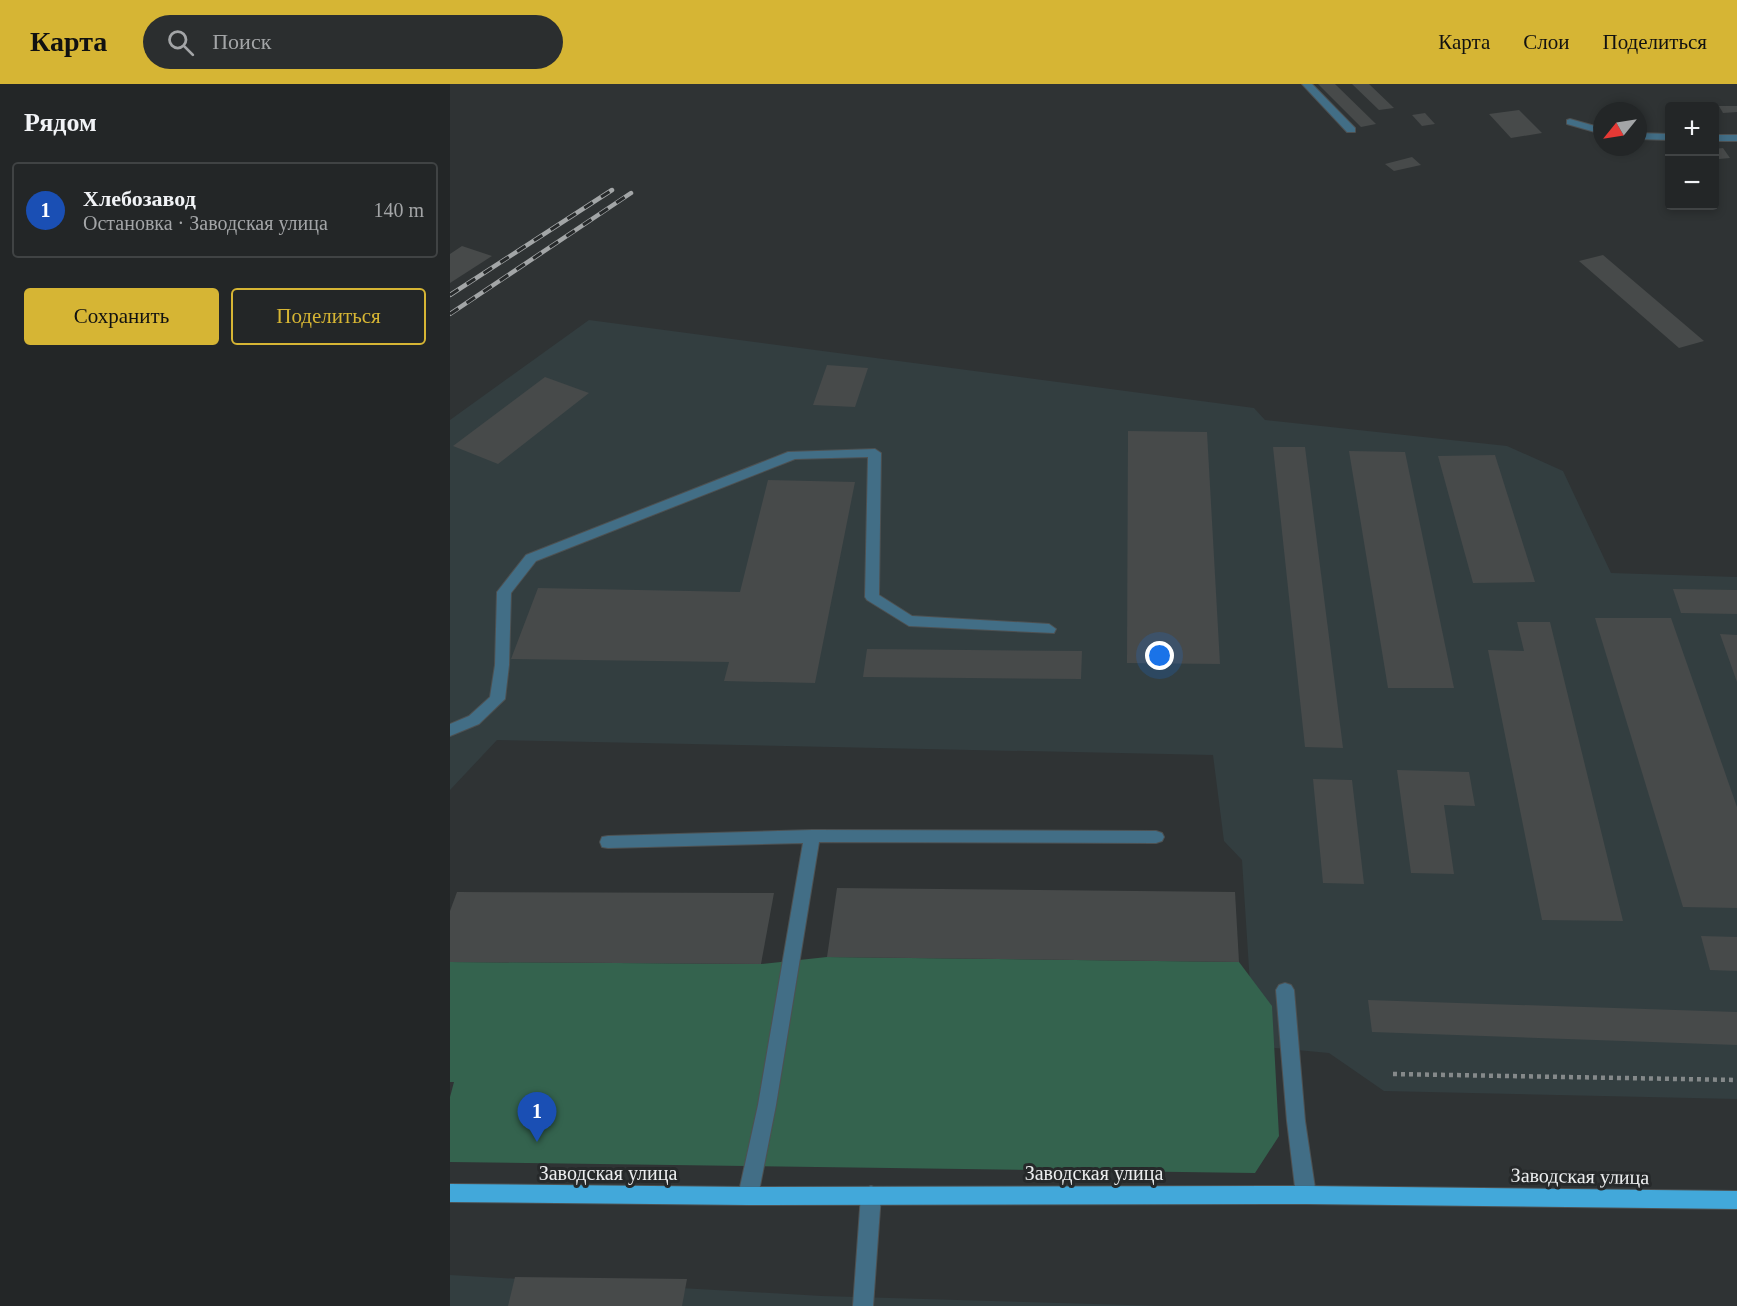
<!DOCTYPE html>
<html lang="ru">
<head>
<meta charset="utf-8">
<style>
  body { margin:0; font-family:"Times New Roman",serif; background:#2b2e2f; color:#f1f3f6 }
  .controls { position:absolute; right:18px; top:18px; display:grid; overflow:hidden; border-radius:6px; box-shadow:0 3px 9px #0003 }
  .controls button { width:54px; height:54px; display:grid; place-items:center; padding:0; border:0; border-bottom:2px solid #404344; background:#232627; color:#f1f3f6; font:30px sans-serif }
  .compass { position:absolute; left:1143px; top:18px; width:54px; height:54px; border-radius:50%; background:#232627; box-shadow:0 3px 9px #0003; rotate:240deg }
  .you { position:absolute; left:710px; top:572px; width:21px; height:21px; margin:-15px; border:4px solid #fff; border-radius:50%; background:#1a73e8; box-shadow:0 0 0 9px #1a73e833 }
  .badge { display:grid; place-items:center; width:39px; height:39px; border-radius:50%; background:#d6b534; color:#fff; font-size:20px; font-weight:700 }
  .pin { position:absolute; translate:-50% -50px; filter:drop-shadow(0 2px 3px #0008) }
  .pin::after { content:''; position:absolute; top:32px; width:21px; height:18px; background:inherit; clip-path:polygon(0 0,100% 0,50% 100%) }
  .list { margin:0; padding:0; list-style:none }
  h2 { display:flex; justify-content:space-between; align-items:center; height:78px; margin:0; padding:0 24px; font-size:26px }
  h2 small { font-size:20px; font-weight:400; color:#a3a5a7 }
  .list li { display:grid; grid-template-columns:39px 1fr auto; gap:18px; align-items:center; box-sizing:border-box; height:96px; margin:0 12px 12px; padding:0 12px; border:2px solid #404344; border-radius:6px }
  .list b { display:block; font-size:22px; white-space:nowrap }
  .list p { margin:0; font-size:20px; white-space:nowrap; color:#a3a5a7 }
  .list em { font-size:20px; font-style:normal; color:#a3a5a7 }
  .actions { display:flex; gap:12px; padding:18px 24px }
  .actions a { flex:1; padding:14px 0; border:2px solid #d6b534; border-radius:6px; text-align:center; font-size:21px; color:#d6b534 }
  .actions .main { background:#d6b534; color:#111 }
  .icon { flex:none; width:33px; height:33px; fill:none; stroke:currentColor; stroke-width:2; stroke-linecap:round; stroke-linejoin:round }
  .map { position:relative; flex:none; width:1287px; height:1222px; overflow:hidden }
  header { display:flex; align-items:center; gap:36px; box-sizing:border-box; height:84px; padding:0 30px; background:#d6b534; color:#111 }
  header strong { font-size:28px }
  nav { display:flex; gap:33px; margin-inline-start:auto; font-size:21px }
  .search { width:420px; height:54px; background:#2b2e2f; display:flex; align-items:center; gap:15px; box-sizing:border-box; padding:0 21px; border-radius:33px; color:#a3a5a7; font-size:22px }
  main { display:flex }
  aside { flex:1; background:#232627 }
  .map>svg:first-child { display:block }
  .built { fill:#333e40 }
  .green { fill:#34634e }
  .building { fill:#474a4a }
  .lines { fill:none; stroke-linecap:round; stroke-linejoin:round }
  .minor-casing { stroke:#4d5152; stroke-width:2 }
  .major-casing { stroke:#4d5152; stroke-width:2 }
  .path { stroke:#85898a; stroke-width:4.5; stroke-dasharray:4 4; stroke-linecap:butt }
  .minor { fill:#426e86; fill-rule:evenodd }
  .major { fill:#42a8da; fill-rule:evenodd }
  .rail-casing { stroke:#a3a6a7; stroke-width:4.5 }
  .rail { stroke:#26292a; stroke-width:3; stroke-dasharray:10; stroke-linecap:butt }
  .labels { text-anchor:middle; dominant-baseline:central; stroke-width:6; stroke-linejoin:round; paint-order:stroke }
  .near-street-label { font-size:20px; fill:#eceeef; stroke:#26292a }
</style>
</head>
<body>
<header>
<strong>Карта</strong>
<div class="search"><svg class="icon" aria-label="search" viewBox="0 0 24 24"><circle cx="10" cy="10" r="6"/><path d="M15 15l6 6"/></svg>Поиск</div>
<nav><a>Карта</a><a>Слои</a><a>Поделиться</a></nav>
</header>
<main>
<aside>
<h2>Рядом<small></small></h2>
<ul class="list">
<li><span class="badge" style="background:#1a4fb4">1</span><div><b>Хлебозавод</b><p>Остановка · Заводская улица</p></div><em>140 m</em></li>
</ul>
<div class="actions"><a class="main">Сохранить</a><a>Поделиться</a></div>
</aside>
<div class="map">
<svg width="1287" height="1222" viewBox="0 0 1287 1222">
  <rect width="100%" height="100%" fill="#2f3334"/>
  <!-- built -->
  <g class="built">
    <path d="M139 236 804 324 815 336 1057 362 1113 387 1161 489 1287 493V1015L934 1007 879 969 804 962 792 776 774 757 763 671 47 656 0 706V336Z"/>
    <path d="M0 1191 372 1212 714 1222H0Z"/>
  </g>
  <!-- green -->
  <path class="green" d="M377 873 789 878 822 922 829 1052 805 1089 0 1078V1013L4 998H0V878L311 880Z"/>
  <!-- building -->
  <g class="building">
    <path d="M868 0H885L926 40 911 43Z"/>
    <path d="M902 0H919L944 24 929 26Z"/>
    <path d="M1269 22H1287V28L1273 29Z"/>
    <path d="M1069 26 1092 49 1061 54 1039 30Z"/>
    <path d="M975 29 985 40 972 42 962 31Z"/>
    <path d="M1273 64 1280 74 1269 75 1264 69V65Z"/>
    <path d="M962 73 971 81 944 87 935 80Z"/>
    <path d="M12 162 42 172 0 199V170Z"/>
    <path d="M1153 171 1254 257 1229 264 1129 177Z"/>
    <path d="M377 281 418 284 405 323 363 321Z"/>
    <path d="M95 293 139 309 48 380 3 362Z"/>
    <path d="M678 347 757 348 770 580 677 579Z"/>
    <path d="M823 363H855L893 664 855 663Z"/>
    <path d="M899 367 955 368 1004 604H938Z"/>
    <path d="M1045 371 1085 498 1023 499 988 372Z"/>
    <path d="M318 396 405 398 365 599 274 597 279 578 61 575 88 504 290 508Z"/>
    <path d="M1223 505 1287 506V530L1231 529Z"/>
    <path d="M1145 534H1221L1287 723V824L1233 823Z"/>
    <path d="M1067 538H1100L1173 837 1092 836 1038 566 1074 567Z"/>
    <path d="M1270 550 1287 551V598Z"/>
    <path d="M417 565 632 567 631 595 413 593Z"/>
    <path d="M947 686 1019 688 1025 722 994 721 1004 790 961 789Z"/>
    <path d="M863 695 902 696 914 800 873 799Z"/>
    <path d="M387 804 785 808 789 878 377 873Z"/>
    <path d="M7 808 324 809 311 880 0 878V827Z"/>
    <path d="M1251 852 1287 853V887L1260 886Z"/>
    <path d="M918 916 1287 928V961L922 948Z"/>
    <path d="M65 1193 237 1195 232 1222H58Z"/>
  </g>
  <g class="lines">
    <defs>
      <g id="minor">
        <path d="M852 0H862L905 44V48H897Z"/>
        <path d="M1120 35 1152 44V50L1117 40V36Z"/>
        <path d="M1188 49 1220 50V56L1188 55Z"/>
        <rect x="1264" y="51" width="23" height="6"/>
        <path d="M425 365 431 369 429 511 462 532 599 540 606 545 604 549 459 542 417 516 415 513 418 373 345 375 86 477 61 509 59 581 55 615 29 640 0 652V640L19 632 40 613 45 581 47 508 76 471 338 368Z"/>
        <path d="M362 746 706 747 712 749 714 753 712 757 706 759 369 758 326 1021 308 1112 305 1118 298 1121 291 1118 288 1112 308 1021 353 759 158 764 152 763 150 758 152 753 158 752Z"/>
        <path d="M835 899 841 901 844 906 855 1037 866 1111 863 1117 856 1120 849 1117 846 1111 837 1037 826 906 829 901Z"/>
        <path d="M421 1102 428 1105 431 1111 423 1222H403L411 1111 414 1105Z"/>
      </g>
      <path id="major" d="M0 1100 298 1103 856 1102 1287 1107V1125L856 1120 298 1121 0 1118Z"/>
    </defs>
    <!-- minor casing -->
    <use href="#minor" class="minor-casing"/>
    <!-- major casing -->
    <use href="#major" class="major-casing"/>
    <!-- path -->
    <path class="path" d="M943 990 1287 996"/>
    <!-- minor -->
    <use href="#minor" class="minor"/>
    <!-- major -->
    <use href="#major" class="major"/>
    <defs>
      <g id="rail">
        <path d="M0 211 162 106"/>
        <path d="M0 230 181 109"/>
      </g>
    </defs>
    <!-- rail casing -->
    <use href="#rail" class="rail-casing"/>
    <!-- rail -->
    <use href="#rail" class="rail"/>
  </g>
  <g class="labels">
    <!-- near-street labels -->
    <g class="near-street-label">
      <text x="158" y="1089">Заводская улица</text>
      <text x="644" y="1089">Заводская улица</text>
      <text transform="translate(1130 1092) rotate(1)">Заводская улица</text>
    </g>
  </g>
</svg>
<div class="controls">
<button>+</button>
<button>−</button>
</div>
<svg class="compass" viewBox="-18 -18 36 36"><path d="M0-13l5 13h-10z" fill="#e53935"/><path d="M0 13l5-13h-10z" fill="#a3a5a7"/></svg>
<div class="you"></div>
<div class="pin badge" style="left:87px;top:1058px;background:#1a4fb4">1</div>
</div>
</main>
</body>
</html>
